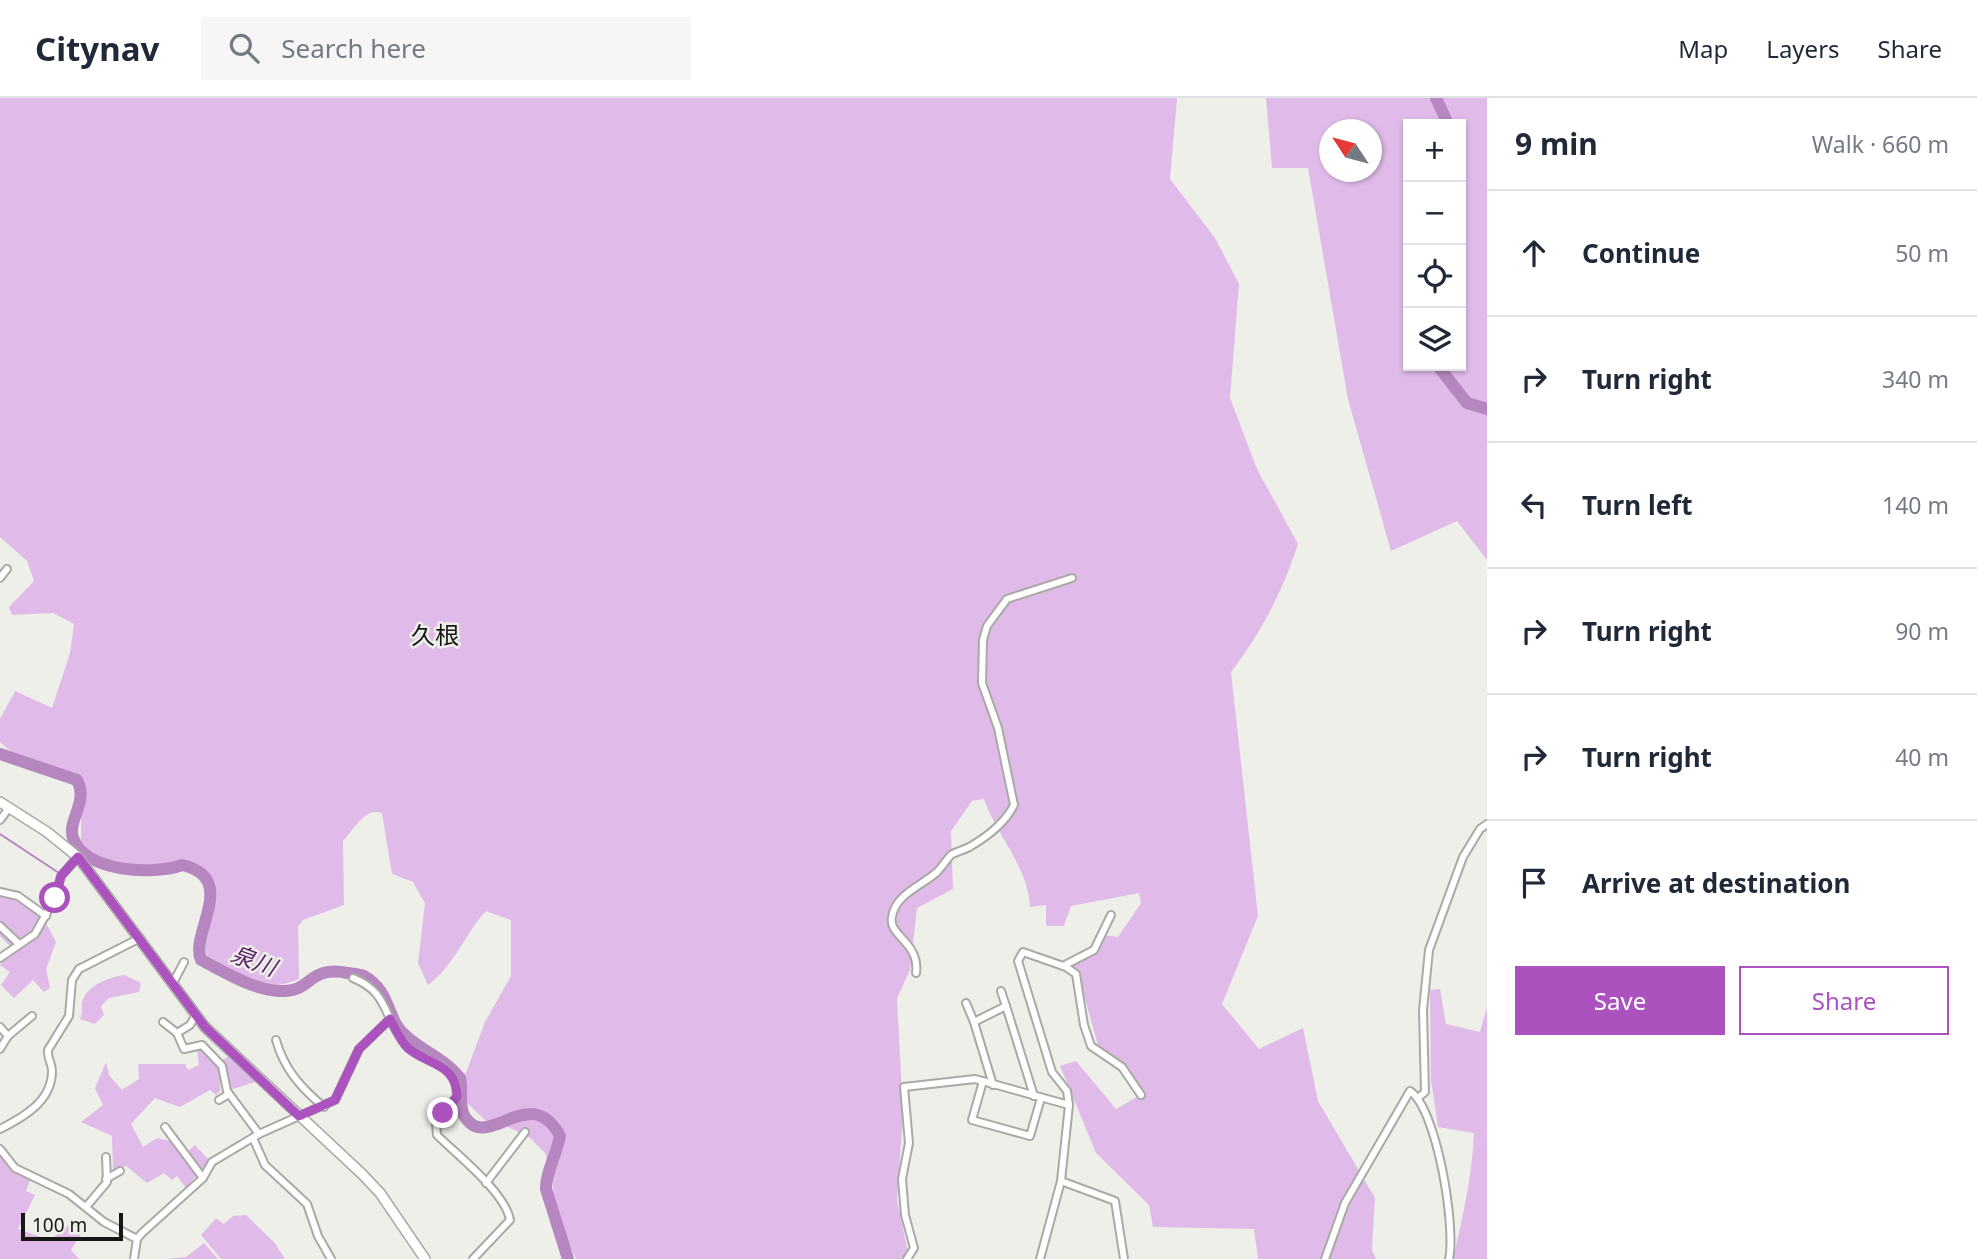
<!DOCTYPE html>
<html lang="en">
<head>
<meta charset="utf-8">
<style>
  body { margin:0; font-family:"Noto Sans","Noto Sans JP",sans-serif; background:#f6f6f7; color:#1f2937 }
  .controls { position:absolute; right:21px; top:21px; display:grid; overflow:hidden; border-radius:0px; box-shadow:0 2px 5px #0004 }
  .controls button { width:63px; height:63px; display:grid; place-items:center; padding:0; border:0; border-bottom:2px solid #e0e1e3; background:#fff; color:#1f2937; font:35px sans-serif }
  .compass { position:absolute; left:1319px; top:21px; width:63px; height:63px; border-radius:50%; background:#fff; box-shadow:0 2px 5px #0004; rotate:306deg }
  .scale { position:absolute; left:21px; bottom:18px; width:102px; box-sizing:border-box; padding-left:7px; border:4px solid #171815; border-top:0; font-size:19px; line-height:24px; white-space:nowrap; color:#171815; -webkit-text-stroke:5px #eeefe8; paint-order:stroke }
  .stop { position:absolute; width:21px; height:21px; margin:-16px; border:5px solid #ab52bf; border-radius:50%; background:#fff }
  .stop.end { background:#ab52bf; border-color:#fff; box-shadow:0 2px 7px #0008 }
  .list { margin:0; padding:0; list-style:none }
  h2 { display:flex; justify-content:space-between; align-items:center; height:91px; margin:0; padding:0 28px; font-size:30px }
  h2 small { font-size:23px; font-weight:400; color:#747a83 }
  .list li { display:grid; grid-template-columns:46px 1fr auto; gap:21px; align-items:center; box-sizing:border-box; height:126px; padding:0 28px; border-top:2px solid #e0e1e3 }
  .list b { display:block; font-size:26px; white-space:nowrap }
  .list em { font-size:23px; font-style:normal; color:#747a83 }
  .actions { display:flex; gap:14px; padding:21px 28px }
  .actions a { flex:1; padding:16px 0; border:2px solid #ab52bf; border-radius:0px; text-align:center; font-size:24px; color:#ab52bf }
  .actions .main { background:#ab52bf; color:#fff }
  .icon { flex:none; width:38px; height:38px; fill:none; stroke:currentColor; stroke-width:2; stroke-linecap:round; stroke-linejoin:round }
  .map { position:relative; flex:none; width:1487px; height:1161px; overflow:hidden }
  header { display:flex; align-items:center; gap:42px; box-sizing:border-box; height:98px; padding:0 35px; background:#fff; border-bottom:2px solid #e0e1e3 }
  header strong { font-size:33px }
  nav { display:flex; gap:38px; margin-inline-start:auto; font-size:24px }
  .search { width:490px; height:63px; background:#f6f6f7; display:flex; align-items:center; gap:18px; box-sizing:border-box; padding:0 24px; border-radius:0px; color:#747a83; font-size:26px }
  main { display:flex }
  aside { flex:1; background:#fff }
  .map>svg:first-child { display:block }
  .green { fill:#e0bbe9; fill-rule:evenodd }
  .lines { fill:none; stroke-linecap:round; stroke-linejoin:round }
  .stream { stroke:#b686c1; stroke-width:2 }
  .river { stroke:#b686c1; stroke-width:12 }
  .street-casing { stroke:#a9aaa3; stroke-width:10 }
  .secondary-casing { stroke:#a9aaa3; stroke-width:12 }
  .street { stroke:#fff; stroke-width:6 }
  .secondary { stroke:#fff; stroke-width:9 }
  .route { stroke:#ab52bf; stroke-width:9 }
  .labels { text-anchor:middle; dominant-baseline:central; stroke-width:5; stroke-linejoin:round; paint-order:stroke }
  .water-label { font-size:23px; font-style:italic; fill:#5c2269; stroke:#eeefe8 }
  .quarter-label { font-size:24px; fill:#171815; stroke:#eeefe8 }
</style>
</head>
<body>
<header>
<strong>Citynav</strong>
<div class="search"><svg class="icon" aria-label="search" viewBox="0 0 24 24"><circle cx="10" cy="10" r="6"/><path d="M15 15l6 6"/></svg>Search here</div>
<nav><a>Map</a><a>Layers</a><a>Share</a></nav>
</header>
<main>
<div class="map">
<svg width="1487" height="1161" viewBox="0 0 1487 1161">
  <rect width="100%" height="100%" fill="#eeefe8"/>
  <!-- green -->
  <g class="green">
    <path d="M0 0H1177L1170 81 1215 140 1239 186 1230 300 1257 371 1298 446C1282 494 1262 534 1231 574L1258 818 1222 906 1259 951 1303 930 1318 1003 1375 1100 1372 1152 1376 1161H1258L1254 1131 1153 1129 1149 1107 1096 1055 1060 968 1076 963 1116 1011 1140 997 1099 951 1078 875 1071 867 1094 855 1103 837 1118 839 1141 805 1139 795 1071 808 1064 828H1046V807L1030 809C1029 770 996 737 984 701L972 703 951 733 953 791 917 810 910 872 897 900 903 1017 897 1102 908 1155 903 1161H576L556 1118 552 1080 545 1055 530 1040 508 1029 486 1023 466 1004 464 980 485 924 511 878V822L486 813C464 837 454 868 428 887L418 865 425 805 413 784 392 776 382 715C365 709 354 731 343 743L344 807 303 822 298 829 299 881C259 897 238 883 204 863 202 858 200 852 199 848 199 825 225 805 208 781 185 749 162 774 134 773 114 773 96 763 81 751V682L15 657 0 644V621L15 593 52 610 70 555 74 526 53 515 12 517 9 509 34 483 27 463 0 439Z"/>
    <path d="M1266 0H1487V462L1457 423 1391 453 1348 301 1308 70H1272ZM1408 26H1461V268H1408ZM1330 32H1372V74H1330Z"/>
    <path d="M0 797 39 812 56 844 46 871 50 890 44 894 33 882 14 900 1 887 10 874 0 867 12 850 0 838Z"/>
    <path d="M124 877 141 885 139 894 109 900 101 908 104 917 95 926 80 921C83 915 81 910 82 904 87 887 110 879 124 877Z"/>
    <path d="M1440 891 1446 926 1480 934 1487 909V1161H1453C1463 1118 1472 1079 1474 1035L1438 1029 1431 982 1430 892Z"/>
    <path d="M204 949 220 970V993L216 997 210 992 180 1009 155 1000 131 1026 143 1049 157 1040 175 1044 186 1055 195 1047 209 1062 186 1090 177 1078 172 1082 164 1075 147 1085 126 1068 113 1072 112 1038 81 1024 103 1007 95 990 106 964 109 977 122 992 139 981 138 966H185L188 972 199 967 197 951Z"/>
    <path d="M228 959 255 984 230 992 222 981V962Z"/>
    <path d="M0 1054 8 1068 31 1080 26 1093 35 1097 18 1131 50 1142 74 1123 86 1129 71 1152 79 1161H0Z"/>
    <path d="M246 1117 274 1144 285 1161H221L201 1137 216 1120 224 1126 233 1118Z"/>
    <path d="M204 1145 218 1161H166L186 1159Z"/>
  </g>
  <g class="lines">
    <!-- stream -->
    <path class="stream" d="M0 736 59 775 73 758"/>
    <!-- river -->
    <g class="river">
      <path d="M1436 0 1448 26"/>
      <path d="M1438 268 1467 305 1487 311"/>
      <path d="M0 656 77 682C89 704 67 722 73 740 85 775 154 777 182 767 240 780 189 836 201 862 225 874 253 892 280 893 313 895 306 867 348 875 354 876 359 876 364 878 392 894 386 922 406 938 424 954 445 961 460 980 463 992 458 1009 465 1019 488 1055 530 982 560 1038 557 1055 545 1077 546 1091L568 1161"/>
    </g>
    <defs>
      <g id="street">
        <path d="M0 480 7 471"/>
        <path d="M0 722 9 710"/>
        <path d="M0 794 18 798 46 818"/>
        <path d="M0 828 19 846"/>
        <path d="M0 860 35 836 55 800 61 778 78 759"/>
        <path d="M1063 868 1094 852 1111 817"/>
        <path d="M916 875C920 844 888 838 892 819 895 796 923 787 937 774 942 769 946 762 951 757 957 753 965 752 971 748 988 738 1005 725 1014 707L998 630 982 585 983 542 987 528 1007 501 1072 480"/>
        <path d="M353 880C375 889 381 900 390 921"/>
        <path d="M173 885 184 864"/>
        <path d="M1001 893 1006 908"/>
        <path d="M966 905 974 924"/>
        <path d="M163 924 177 935 184 951 202 947 222 968 227 993 259 1036"/>
        <path d="M0 929 8 938 32 918"/>
        <path d="M177 935 190 927 196 917"/>
        <path d="M276 942C284 971 301 990 324 1009"/>
        <path d="M0 951 8 938"/>
        <path d="M983 983 972 1022 1030 1038 1041 1000"/>
        <path d="M993 987 974 924 1006 908 1034 998"/>
        <path d="M1419 999 1425 994 1423 912 1429 852 1463 759 1480 731 1487 726"/>
        <path d="M219 1002 229 996"/>
        <path d="M165 1029 203 1080"/>
        <path d="M0 1031C24 1019 52 1003 52 973 52 965 47 960 48 952L69 918 72 882 79 871 140 840"/>
        <path d="M253 1040 265 1067 307 1106 318 1138 331 1161"/>
        <path d="M0 1051 15 1070 69 1096 104 1124 137 1141"/>
        <path d="M106 1081 120 1073"/>
        <path d="M1061 1083 1115 1103 1124 1161"/>
        <path d="M486 1085 525 1034"/>
        <path d="M86 1109 107 1084 106 1059"/>
        <path d="M134 1161 137 1141 142 1135 203 1080 212 1064 259 1036 335 1002 359 951 390 921C395 930 400 942 408 950 428 967 457 965 457 998L436 1026 437 1037C457 1057 505 1094 510 1122L473 1161"/>
        <path d="M907 1161 914 1150 905 1117 902 1081 909 1045 904 989 975 981 1069 1007"/>
        <path d="M1040 1161 1061 1083 1069 1007 1067 993 1052 974 1018 863 1023 854 1066 869 1076 876 1084 927 1091 948 1122 969 1141 997"/>
        <path d="M1325 1161 1345 1105 1410 993C1437 1011 1456 1129 1449 1161"/>
      </g>
      <path id="secondary" d="M0 704 47 734 78 759 205 929 362 1076 380 1095 425 1161"/>
    </defs>
    <!-- street casing -->
    <use href="#street" class="street-casing"/>
    <!-- secondary casing -->
    <use href="#secondary" class="secondary-casing"/>
    <!-- street -->
    <use href="#street" class="street"/>
    <!-- secondary -->
    <use href="#secondary" class="secondary"/>
  </g>
  <g class="lines">
    <!-- route -->
    <path class="route" d="M55 800 61 778 78 759 205 929 299 1018 335 1002 359 951 390 921C395 930 400 942 408 950 428 967 457 965 457 999L443 1015"/>
  </g>
  <g class="labels">
    <!-- water labels -->
    <g class="water-label">
      <text transform="translate(254 862) rotate(20)">泉川</text>
    </g>
    <!-- quarter labels -->
    <g class="quarter-label">
      <text x="435" y="536">久根</text>
    </g>
  </g>
</svg>
<div class="controls">
<button>+</button>
<button>−</button>
<button><svg class="icon" aria-label="locate" viewBox="0 0 24 24"><circle cx="12" cy="12" r="6"/><path d="M12 2v4M12 18v4M2 12h4M18 12h4"/></svg></button>
<button><svg class="icon" aria-label="layers" viewBox="0 0 24 24"><path d="M12 4l9 5-9 5-9-5zM3 14l9 5 9-5"/></svg></button>
</div>
<svg class="compass" viewBox="-18 -18 36 36"><path d="M0-13l5 13h-10z" fill="#e53935"/><path d="M0 13l5-13h-10z" fill="#747a83"/></svg>
<div class="scale">100 m</div>
<div class="stop" style="left:55px;top:800px"></div>
<div class="stop end" style="left:443px;top:1015px"></div>
</div>
<aside>
<h2>9 min<small>Walk · 660 m</small></h2>
<ul class="list">
<li><svg class="icon" aria-label="ahead" viewBox="0 0 24 24"><path d="M12 20V5M6 11l6-6 6 6"/></svg><div><b>Continue</b></div><em>50 m</em></li>
<li><svg class="icon" aria-label="right" viewBox="0 0 24 24"><path d="M7 20v-9h11M14 6l5 5-5 5"/></svg><div><b>Turn right</b></div><em>340 m</em></li>
<li><svg class="icon" aria-label="left" viewBox="0 0 24 24"><path d="M17 20v-9H6M10 6l-5 5 5 5"/></svg><div><b>Turn left</b></div><em>140 m</em></li>
<li><svg class="icon" aria-label="right" viewBox="0 0 24 24"><path d="M7 20v-9h11M14 6l5 5-5 5"/></svg><div><b>Turn right</b></div><em>90 m</em></li>
<li><svg class="icon" aria-label="right" viewBox="0 0 24 24"><path d="M7 20v-9h11M14 6l5 5-5 5"/></svg><div><b>Turn right</b></div><em>40 m</em></li>
<li><svg class="icon" aria-label="arrive" viewBox="0 0 24 24"><path d="M6 21V4h12l-3 4 3 4H6"/></svg><div><b>Arrive at destination</b></div></li>
</ul>
<div class="actions"><a class="main">Save</a><a>Share</a></div>
</aside>
</main>
</body>
</html>
